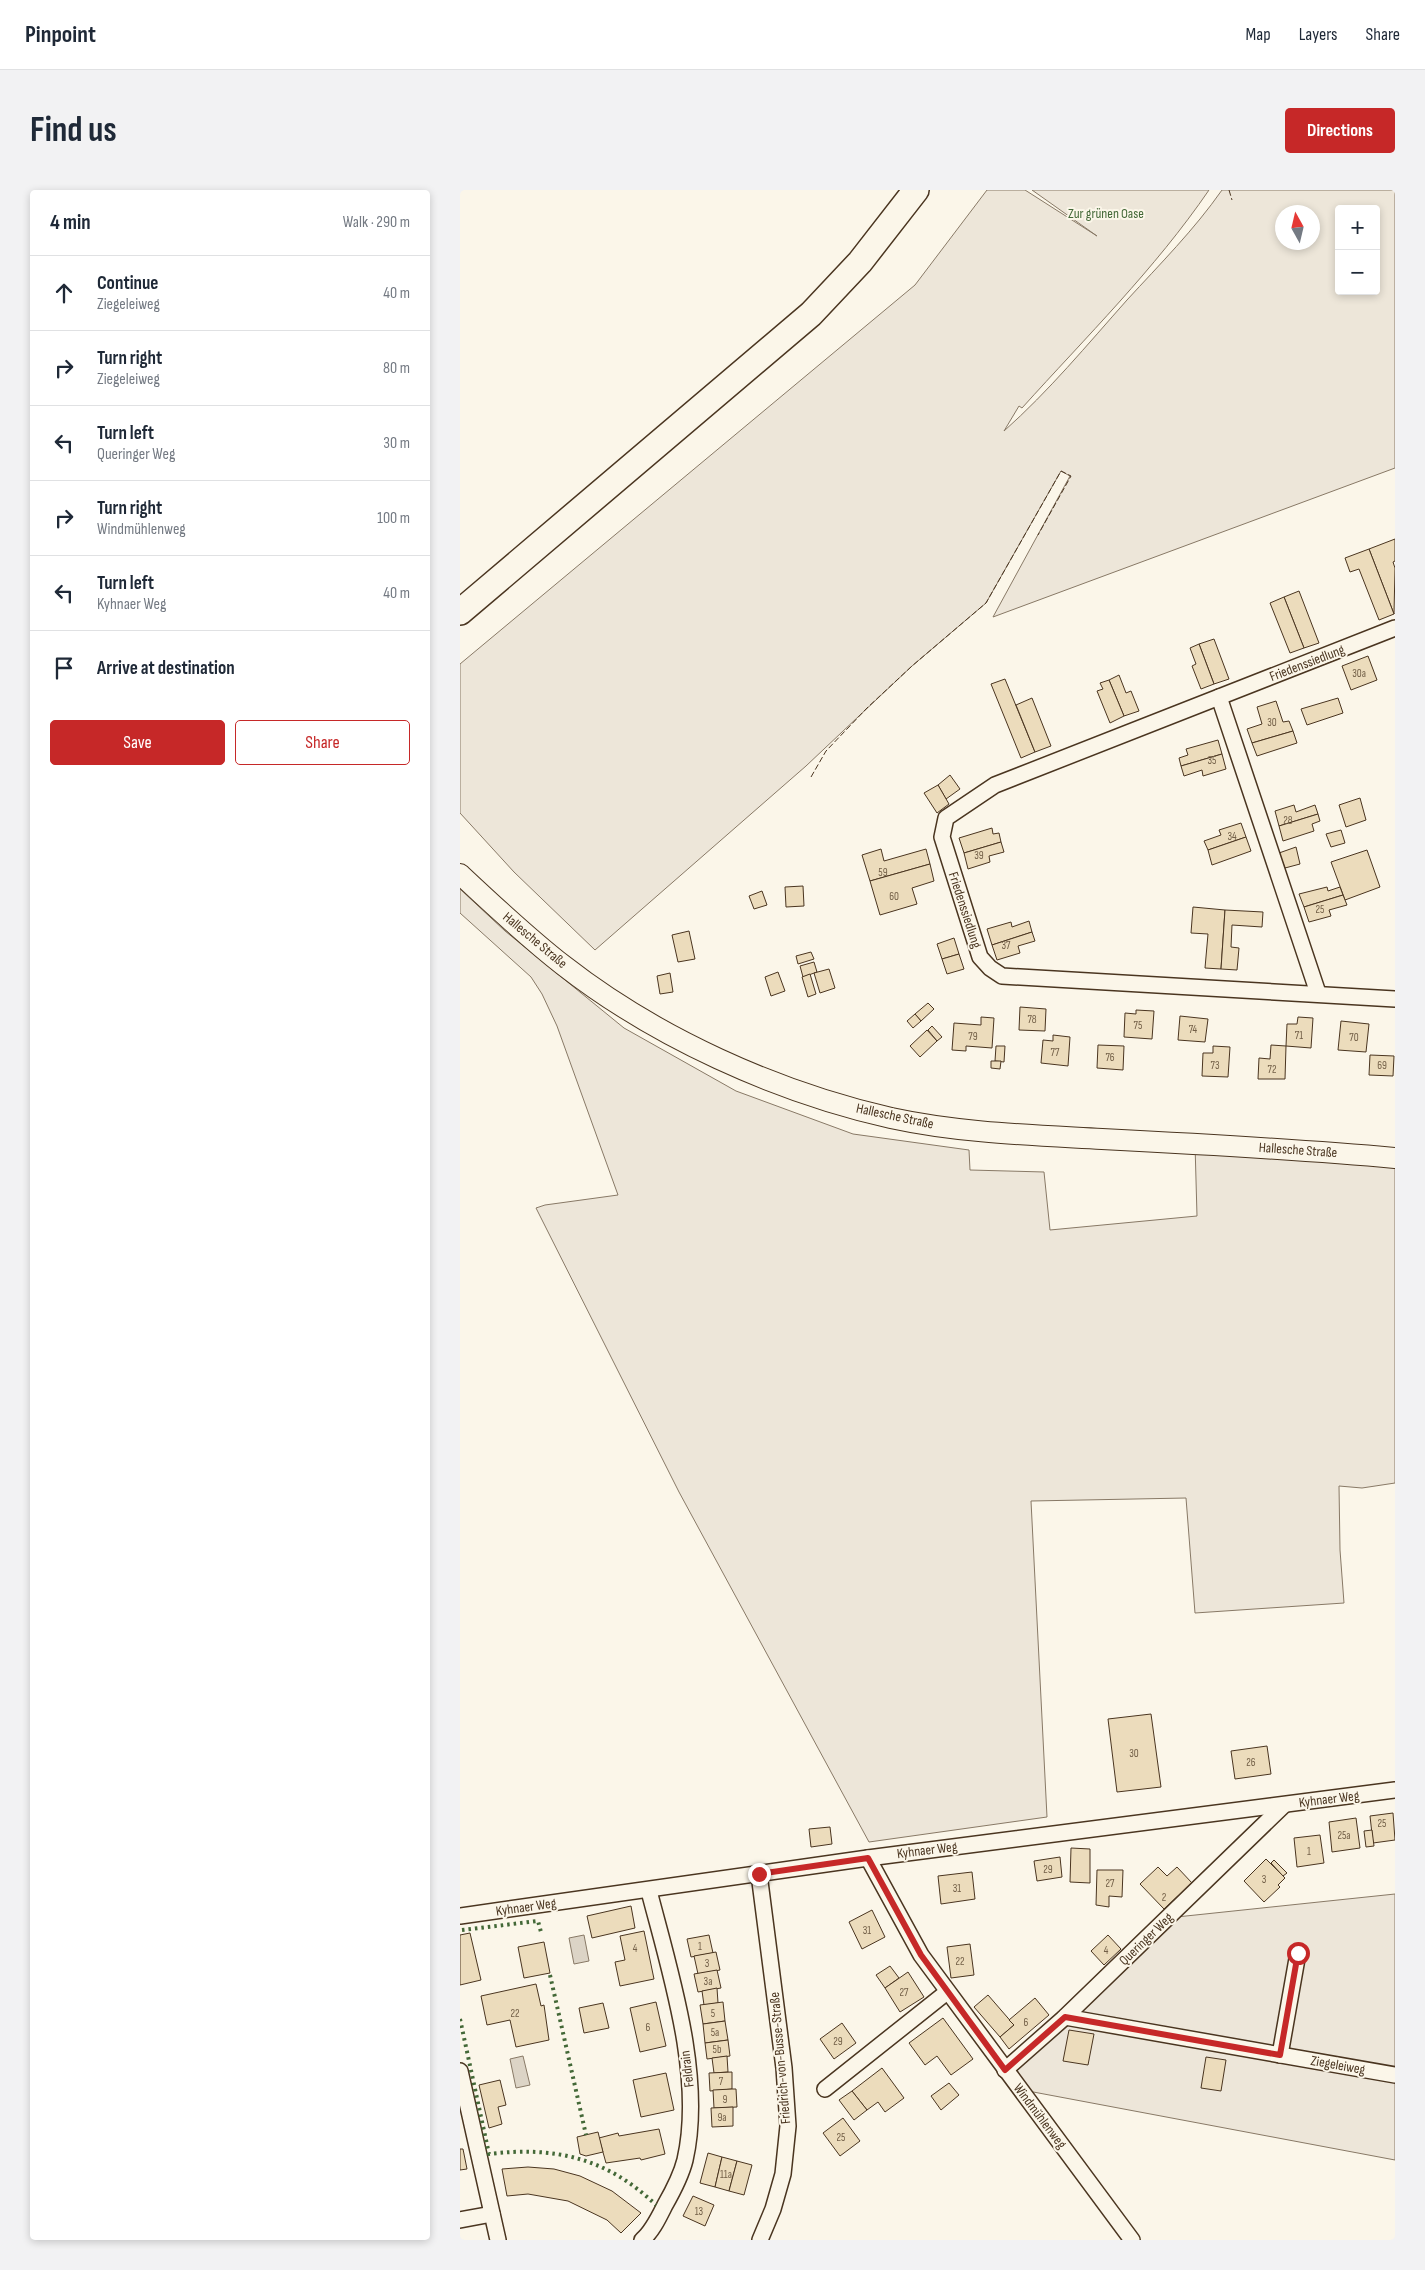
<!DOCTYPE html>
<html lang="en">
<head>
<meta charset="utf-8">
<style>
  body { margin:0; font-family:"Sofia Sans Condensed",sans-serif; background:#f2f2f3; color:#1f2937 }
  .controls { position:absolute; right:15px; top:15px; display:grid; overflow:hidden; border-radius:5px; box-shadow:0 2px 8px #0003 }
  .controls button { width:45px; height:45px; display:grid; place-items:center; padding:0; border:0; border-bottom:1px solid #e0e1e3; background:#fff; color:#1f2937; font:25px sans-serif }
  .compass { position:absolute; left:815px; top:15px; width:45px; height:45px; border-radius:50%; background:#fff; box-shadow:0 2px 8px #0003; rotate:352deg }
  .stop { position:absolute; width:15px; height:15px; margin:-11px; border:4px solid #c62828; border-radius:50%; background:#fff }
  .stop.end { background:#c62828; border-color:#fff; box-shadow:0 1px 5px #0008 }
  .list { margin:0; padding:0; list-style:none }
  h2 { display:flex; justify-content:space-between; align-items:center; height:65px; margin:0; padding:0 20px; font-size:21px }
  h2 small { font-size:16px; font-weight:400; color:#747a83 }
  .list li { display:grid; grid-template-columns:32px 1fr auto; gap:15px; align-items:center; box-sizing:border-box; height:75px; padding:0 20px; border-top:1px solid #e0e1e3 }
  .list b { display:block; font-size:19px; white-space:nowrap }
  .list p { margin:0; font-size:16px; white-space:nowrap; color:#747a83 }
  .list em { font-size:16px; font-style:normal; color:#747a83 }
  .actions { display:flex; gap:10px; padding:15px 20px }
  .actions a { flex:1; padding:11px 0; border:1px solid #c62828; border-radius:5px; text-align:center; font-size:18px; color:#c62828 }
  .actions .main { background:#c62828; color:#fff }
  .icon { flex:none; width:28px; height:28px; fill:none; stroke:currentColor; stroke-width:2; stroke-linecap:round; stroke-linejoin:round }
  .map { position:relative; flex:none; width:935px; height:2050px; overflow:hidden; border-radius:5px }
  header { display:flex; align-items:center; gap:30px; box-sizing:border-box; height:70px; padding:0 25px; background:#fff; border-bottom:1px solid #e0e1e3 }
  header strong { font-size:24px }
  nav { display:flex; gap:28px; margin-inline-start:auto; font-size:18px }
  .intro { display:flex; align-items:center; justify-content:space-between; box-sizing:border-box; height:120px; padding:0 30px }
  h1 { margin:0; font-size:35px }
  .button { padding:12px 22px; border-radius:5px; background:#c62828; color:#fff; font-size:18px; font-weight:700 }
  main { display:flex; gap:30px; padding:0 30px }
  aside { flex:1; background:#fff; border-radius:5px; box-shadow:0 2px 8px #0003 }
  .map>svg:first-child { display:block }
  .green { fill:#ede6d9; stroke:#887966; fill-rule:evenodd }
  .water { fill:#dcd4c6; stroke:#887966 }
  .building { fill:#ecdcbc; stroke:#4a3520 }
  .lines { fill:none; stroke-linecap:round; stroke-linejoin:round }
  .minor-casing { stroke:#4a3520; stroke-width:18 }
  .tertiary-casing { stroke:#4a3520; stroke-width:22 }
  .primary-casing { stroke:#4a3520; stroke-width:28 }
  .minor { stroke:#fbf6e9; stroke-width:15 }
  .tertiary { stroke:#fbf6e9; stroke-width:20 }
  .primary { stroke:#fbf6e9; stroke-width:25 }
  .hedge { stroke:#436837; stroke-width:4; stroke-dasharray:2.5 4; stroke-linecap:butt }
  .fence { stroke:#4a3520; stroke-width:1; stroke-dasharray:6 2.5; stroke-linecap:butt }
  .route { stroke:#c62828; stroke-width:6 }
  .labels { text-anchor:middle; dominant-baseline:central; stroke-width:4; stroke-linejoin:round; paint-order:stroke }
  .number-label { font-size:11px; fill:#725f47 }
  .park-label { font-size:14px; fill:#436837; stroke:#fbf6e9 }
  .street-label { font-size:14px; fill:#4a3520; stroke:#fbf6e9 }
</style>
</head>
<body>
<header>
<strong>Pinpoint</strong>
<nav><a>Map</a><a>Layers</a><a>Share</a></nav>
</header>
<div class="intro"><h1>Find us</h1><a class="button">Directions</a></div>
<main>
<aside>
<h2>4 min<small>Walk · 290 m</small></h2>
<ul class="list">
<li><svg class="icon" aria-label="ahead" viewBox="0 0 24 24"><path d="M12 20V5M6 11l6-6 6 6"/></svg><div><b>Continue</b><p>Ziegeleiweg</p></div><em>40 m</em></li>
<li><svg class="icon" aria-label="right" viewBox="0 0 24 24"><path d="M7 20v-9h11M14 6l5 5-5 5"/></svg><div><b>Turn right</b><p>Ziegeleiweg</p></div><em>80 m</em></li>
<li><svg class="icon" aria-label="left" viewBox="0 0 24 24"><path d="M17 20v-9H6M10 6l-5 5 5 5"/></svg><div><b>Turn left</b><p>Queringer Weg</p></div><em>30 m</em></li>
<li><svg class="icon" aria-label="right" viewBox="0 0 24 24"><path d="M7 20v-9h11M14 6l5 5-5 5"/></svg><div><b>Turn right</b><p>Windmühlenweg</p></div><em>100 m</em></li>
<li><svg class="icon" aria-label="left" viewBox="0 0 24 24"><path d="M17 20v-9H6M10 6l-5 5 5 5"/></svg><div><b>Turn left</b><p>Kyhnaer Weg</p></div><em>40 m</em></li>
<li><svg class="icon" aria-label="arrive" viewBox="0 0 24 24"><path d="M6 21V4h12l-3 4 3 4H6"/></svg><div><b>Arrive at destination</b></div></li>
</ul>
<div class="actions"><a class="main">Save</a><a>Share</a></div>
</aside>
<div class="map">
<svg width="935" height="2050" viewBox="0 0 935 2050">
  <rect width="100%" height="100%" fill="#fbf6e9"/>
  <!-- green -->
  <g class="green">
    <path d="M527 0H565L637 46 572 0H749C695 79 626 147 562 218L559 216 544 241C589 201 627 155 667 110 700 74 734 40 762 0H935V278L533 427 610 286 601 281 526 413 452 476 346 576 135 760 54 682 0 623V474L455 95ZM879 19H916V101H879ZM822 22H852V52H822Z"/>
    <path d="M0 699 45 741 164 838 276 901 393 944 509 960 510 980 584 982 590 1040 737 1026 735 954 935 969V1293L902 1298 879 1296 880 1360 884 1413 735 1423 726 1308 571 1311 587 1627 409 1652 219 1302 76 1018 85 1015 158 1005 97 836 82 804 71 787 0 723Z"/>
    <path d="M935 1704V1970L568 1901 557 1880 605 1827 707 1728Z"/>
  </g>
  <!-- water -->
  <g class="water">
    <path d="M124 1745 129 1771 114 1774 109 1748Z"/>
    <path d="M63 1866 70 1895 56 1898 50 1869Z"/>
  </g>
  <!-- building -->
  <g class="building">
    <path d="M935 349V371L933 372 935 378 934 424 909 359Z"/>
    <path d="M909 359 934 424 919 430 899 379 890 382 885 368Z"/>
    <path d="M839 401 859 453 844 458 824 407Z"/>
    <path d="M824 407 844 458 830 463 810 413Z"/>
    <path d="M754 449 769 489 754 494 739 454Z"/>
    <path d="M739 454 754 494 741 499 732 476 736 474 730 458Z"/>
    <path d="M908 466 917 490 891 500 882 476Z"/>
    <path d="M659 485 666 503 671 501 679 521 664 526 649 490Z"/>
    <path d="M545 489 575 562 561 568 531 494Z"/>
    <path d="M649 490 664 526 650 533 637 501 643 499 640 493Z"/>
    <path d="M572 508 591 556 575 562 556 515Z"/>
    <path d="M878 508 883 523 847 535 841 519Z"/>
    <path d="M816 511 823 532 829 531 833 541 792 553 787 539 802 534 797 517Z"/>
    <path d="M833 541 837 553 797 566 792 553Z"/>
    <path d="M758 550 762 564 721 576 719 568 728 565 726 559Z"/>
    <path d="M762 564 766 579 743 586 742 580 724 586 721 576Z"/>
    <path d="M490 585 500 599 486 609 478 595Z"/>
    <path d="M478 595 489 614 477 623 464 603Z"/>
    <path d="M900 608 906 630 886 637 879 615Z"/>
    <path d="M834 615 836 622 855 615 858 624 819 636 815 621Z"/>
    <path d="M858 624 860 631 852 634 854 641 823 651 819 636Z"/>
    <path d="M781 633 786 647 748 660 744 651 761 645 759 640Z"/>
    <path d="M532 638 533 644 539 643 541 652 504 663 499 648Z"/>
    <path d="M881 640 885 653 871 657 866 644Z"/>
    <path d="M786 647 791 661 752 675 748 660Z"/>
    <path d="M541 652 544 662 529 666 530 672 508 679 504 663Z"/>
    <path d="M836 657 840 674 825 678 819 663Z"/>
    <path d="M421 659 424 671 466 659 470 674 410 691 402 665Z"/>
    <path d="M907 660 920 697 885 710 871 672Z"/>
    <path d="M470 674 474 691 452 698 457 714 420 725 410 691Z"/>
    <path d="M343 696 344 716 326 717 325 697Z"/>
    <path d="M867 697 868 701 880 697 883 705 844 717 839 704Z"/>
    <path d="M302 701 307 715 294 719 289 706Z"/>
    <path d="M883 705 887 715 869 720 871 726 849 732 844 717Z"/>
    <path d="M733 717 765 720 761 779 745 778 748 744 731 743Z"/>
    <path d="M765 720 803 722 802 737 772 735 771 757 779 758 777 780 761 779Z"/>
    <path d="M569 731 572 742 532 755 527 739 551 732 552 737Z"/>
    <path d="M229 741 235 769 218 772 212 745Z"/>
    <path d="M572 742 575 751 558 756 560 763 537 770 532 755Z"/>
    <path d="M494 748 499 764 482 769 477 754Z"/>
    <path d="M351 762 354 769 338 774 336 766Z"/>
    <path d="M499 764 504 779 487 784 482 769Z"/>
    <path d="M354 772 357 782 343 787 340 776Z"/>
    <path d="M369 779 375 798 360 803 354 783Z"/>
    <path d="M318 782 325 801 311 806 305 787Z"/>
    <path d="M210 783 213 802 200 804 197 786Z"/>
    <path d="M350 784 356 804 348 807 342 787Z"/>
    <path d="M468 813 474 819 461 831 455 824Z"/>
    <path d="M560 817 586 819 585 841 559 840Z"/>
    <path d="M676 820 694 821 692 849 664 847 665 823 676 824Z"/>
    <path d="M455 824 461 831 453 838 447 831Z"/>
    <path d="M720 826 748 829 745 852 718 850Z"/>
    <path d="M521 827 534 828 532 858 506 856V861L492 860 494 833 521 835Z"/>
    <path d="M838 827 853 828 851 858 826 856 827 834H837Z"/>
    <path d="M881 831 909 834 906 862 878 860Z"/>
    <path d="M472 836 482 847 477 851 468 840Z"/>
    <path d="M467 840 477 851 460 867 450 856Z"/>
    <path d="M593 845 610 847 608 876 581 873 583 850 593 851Z"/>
    <path d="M638 855 664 856 663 880 637 878Z"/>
    <path d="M811 855 826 856 825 889H798L799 868 810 869Z"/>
    <path d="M536 856H545L544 872 535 871Z"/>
    <path d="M753 856 770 857 768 887 742 886 743 863H753Z"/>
    <path d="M910 865 934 866 933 886 909 885Z"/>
    <path d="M531 871H541L540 879 531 878Z"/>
    <path d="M691 1524 701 1597 657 1602 648 1529Z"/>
    <path d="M807 1556 811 1584 775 1589 771 1561Z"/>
    <path d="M933 1623 935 1650 913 1653 910 1626Z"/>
    <path d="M896 1628 900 1658 872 1662 869 1632Z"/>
    <path d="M370 1637 372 1654 351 1657 349 1639Z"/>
    <path d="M912 1640 914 1656 906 1657 904 1641Z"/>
    <path d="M860 1645 864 1673 837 1677 834 1648Z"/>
    <path d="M611 1658 630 1659V1693L610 1692Z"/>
    <path d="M600 1667 602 1687 577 1691 574 1671Z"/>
    <path d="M806 1669 825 1688 818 1695 820 1697 804 1712 784 1691Z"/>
    <path d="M814 1670 827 1683 823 1686 811 1673Z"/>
    <path d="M698 1677 707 1686 717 1677 732 1693 704 1719 680 1694Z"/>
    <path d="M637 1680H663L662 1707 649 1706V1717L636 1715Z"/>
    <path d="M512 1682 515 1709 481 1714 478 1686Z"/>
    <path d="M171 1716 175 1738 132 1748 127 1726Z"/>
    <path d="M412 1720 425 1747 402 1759 389 1732Z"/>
    <path d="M184 1741 194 1789 160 1796 155 1772 165 1770 160 1746Z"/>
    <path d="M10 1743 21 1790 0 1795V1745Z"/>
    <path d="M249 1745 253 1763 231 1767 227 1749Z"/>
    <path d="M648 1745 661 1759 644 1775 631 1761Z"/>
    <path d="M84 1752 90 1783 64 1788 58 1757Z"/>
    <path d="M510 1754 514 1785 491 1788 487 1757Z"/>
    <path d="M256 1762 260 1780 238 1784 234 1766Z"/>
    <path d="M430 1776 439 1788 425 1798 416 1785Z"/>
    <path d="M257 1780 261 1798 238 1802 234 1784Z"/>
    <path d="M448 1782 464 1807 440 1822 425 1798Z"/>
    <path d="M76 1794 81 1816 84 1815 89 1850 56 1857 50 1830 27 1835 21 1806Z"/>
    <path d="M257 1798 258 1813 244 1815 242 1801Z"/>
    <path d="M528 1805 554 1835 540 1847 514 1817Z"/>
    <path d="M575 1808 589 1825 549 1859 540 1847 554 1835 549 1830Z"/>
    <path d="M196 1812 206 1856 180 1862 170 1818Z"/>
    <path d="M263 1812 265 1831 243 1834 240 1815Z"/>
    <path d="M143 1813 149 1838 124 1843 119 1818Z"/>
    <path d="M483 1828 513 1869 491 1885 477 1866 465 1875 449 1853Z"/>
    <path d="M265 1831 268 1850 245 1853 243 1834Z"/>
    <path d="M382 1833 396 1853 374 1869 360 1849Z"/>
    <path d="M609 1840 634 1844 628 1875 603 1871Z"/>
    <path d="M268 1850 270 1866 247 1869 245 1853Z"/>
    <path d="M267 1866 268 1882 254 1883 252 1868Z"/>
    <path d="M746 1867 766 1870 761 1901 741 1898Z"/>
    <path d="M422 1878 444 1908 425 1922 418 1912 407 1920 392 1901Z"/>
    <path d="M272 1882V1899L250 1901 249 1883Z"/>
    <path d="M206 1883 214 1920 181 1927 173 1890Z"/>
    <path d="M40 1890 46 1915 38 1917 42 1934 29 1938 19 1895Z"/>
    <path d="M489 1893 499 1905 481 1920 471 1906Z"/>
    <path d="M272 1899H276L277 1917 254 1918 253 1900Z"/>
    <path d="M392 1901 407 1920 394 1930 379 1910Z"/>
    <path d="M273 1917V1936L252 1937 251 1918Z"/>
    <path d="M383 1928 400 1951 380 1966 363 1943Z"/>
    <path d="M199 1939 205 1964 181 1970 180 1968 146 1973 139 1948 158 1943 159 1946Z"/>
    <path d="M138 1942 143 1962 126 1966 120 1964 117 1947Z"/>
    <path d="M0 1959H3L7 1979 0 1980Z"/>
    <path d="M248 1963 262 1967 255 1997 240 1993Z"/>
    <path d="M262 1967 277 1971 269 2001 255 1997Z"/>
    <path d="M277 1971 292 1975 284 2005 269 2001Z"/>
    <path d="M68 1977 94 1979 120 1986 152 2001 181 2023 161 2043 147 2030 108 2011 68 2004 47 2006 42 1979Z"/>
    <path d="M233 2006 254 2015 245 2036 223 2026Z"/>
  </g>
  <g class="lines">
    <defs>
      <g id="minor">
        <path d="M935 438 535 595 486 628 482 647 520 767 530 778 542 786 935 809"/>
        <path d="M759 507 858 803"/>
        <path d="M408 1668 461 1765 672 2050"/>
        <path d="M299 1684 324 1878 328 1936 323 1984 313 2019 300 2050"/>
        <path d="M0 1726 408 1668 935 1600"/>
        <path d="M605 1827 935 1885"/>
        <path d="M820 1865 838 1763"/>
        <path d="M545 1880 605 1827 824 1615"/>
        <path d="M0 1881 38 2050"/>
        <path d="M365 1899 487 1802"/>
        <path d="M0 2030 32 2024"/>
        <path d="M182 2050C192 2042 199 2027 205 2015 213 2001 221 1986 225 1970 244 1887 210 1782 189 1701"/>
      </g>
      <path id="tertiary" d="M0 684C33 715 67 747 103 775 195 847 316 902 431 928 500 943 571 945 642 949 740 954 837 959 935 968"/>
      <path id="primary" d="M0 422 351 124 400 72 456 0"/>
    </defs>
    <!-- minor casing -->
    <use href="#minor" class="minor-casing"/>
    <!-- tertiary casing -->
    <use href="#tertiary" class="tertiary-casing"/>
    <!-- primary casing -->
    <use href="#primary" class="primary-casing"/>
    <!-- minor -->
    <use href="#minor" class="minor"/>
    <!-- tertiary -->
    <use href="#tertiary" class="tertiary"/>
    <!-- primary -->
    <use href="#primary" class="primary"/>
    <!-- hedge -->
    <g class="hedge">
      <path d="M2 1740 78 1731 81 1742"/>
      <path d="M90 1785 126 1945"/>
      <path d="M0 1829 29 1964C95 1956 147 1968 196 2015"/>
    </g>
    <!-- fence -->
    <g class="fence">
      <path d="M769 0 772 10"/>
      <path d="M351 587 366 561 407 518 452 476 526 413 601 281 611 286 578 345"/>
    </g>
  </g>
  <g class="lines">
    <!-- route -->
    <path class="route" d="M299 1684 408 1668 461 1765 545 1880 605 1827 820 1865 838 1763"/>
  </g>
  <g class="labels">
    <!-- number labels -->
    <g class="number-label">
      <text x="899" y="483">30a</text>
      <text x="812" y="532">30</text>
      <text x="752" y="570">35</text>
      <text x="828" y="630">28</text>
      <text x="772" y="646">34</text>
      <text x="519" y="665">39</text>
      <text x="423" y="682">59</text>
      <text x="434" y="706">60</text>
      <text x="860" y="719">25</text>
      <text x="546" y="755">37</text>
      <text x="572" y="829">78</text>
      <text x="678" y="835">75</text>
      <text x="733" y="839">74</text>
      <text x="839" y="845">71</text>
      <text x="513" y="846">79</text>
      <text x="894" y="847">70</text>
      <text x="595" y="862">77</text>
      <text x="650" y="867">76</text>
      <text x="755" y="875">73</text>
      <text x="922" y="875">69</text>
      <text x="812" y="879">72</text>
      <text x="674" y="1563">30</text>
      <text x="791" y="1572">26</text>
      <text x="922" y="1633">25</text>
      <text x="884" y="1645">25a</text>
      <text x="849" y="1661">1</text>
      <text x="588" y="1679">29</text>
      <text x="804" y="1689">3</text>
      <text x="650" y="1693">27</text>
      <text x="497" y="1698">31</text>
      <text x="704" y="1707">2</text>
      <text x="407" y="1740">31</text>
      <text x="240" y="1756">1</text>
      <text x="175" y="1758">4</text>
      <text x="646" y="1760">4</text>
      <text x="500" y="1771">22</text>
      <text x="247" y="1773">3</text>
      <text x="248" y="1791">3a</text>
      <text x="444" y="1802">27</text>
      <text x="55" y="1823">22</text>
      <text x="253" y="1823">5</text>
      <text x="566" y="1832">6</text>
      <text x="188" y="1837">6</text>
      <text x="255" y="1842">5a</text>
      <text x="378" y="1851">29</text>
      <text x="257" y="1859">5b</text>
      <text x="261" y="1891">7</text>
      <text x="265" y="1909">9</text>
      <text x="262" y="1927">9a</text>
      <text x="381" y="1947">25</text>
      <text x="266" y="1984">11a</text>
      <text x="239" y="2021">13</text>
    </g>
    <!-- park labels -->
    <g class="park-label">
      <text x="646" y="23">Zur grünen Oase</text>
    </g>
    <!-- street labels -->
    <g class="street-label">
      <text transform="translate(847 473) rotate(-21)">Friedenssiedlung</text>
      <text transform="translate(505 720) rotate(72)">Friedenssiedlung</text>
      <text transform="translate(75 750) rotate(40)">Hallesche Straße</text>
      <text transform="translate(435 926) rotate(12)">Hallesche Straße</text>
      <text transform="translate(838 960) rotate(4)">Hallesche Straße</text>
      <text transform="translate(869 1609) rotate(-7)">Kyhnaer Weg</text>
      <text transform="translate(467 1660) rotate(-7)">Kyhnaer Weg</text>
      <text transform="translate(66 1717) rotate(-8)">Kyhnaer Weg</text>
      <text transform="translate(686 1749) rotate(-44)">Queringer Weg</text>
      <text transform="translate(320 1868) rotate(-95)">Friedrich-von-Busse-Straße</text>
      <text transform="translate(878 1875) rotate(10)">Ziegeleiweg</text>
      <text transform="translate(227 1879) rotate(-97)">Feldrain</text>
      <text transform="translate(580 1926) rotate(53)">Windmühlenweg</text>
    </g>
  </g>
</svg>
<div class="controls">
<button>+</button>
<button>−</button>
</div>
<svg class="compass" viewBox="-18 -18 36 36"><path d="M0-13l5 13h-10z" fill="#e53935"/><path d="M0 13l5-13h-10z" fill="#747a83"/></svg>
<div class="stop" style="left:838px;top:1763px"></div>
<div class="stop end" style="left:299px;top:1684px"></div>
</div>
</main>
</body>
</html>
